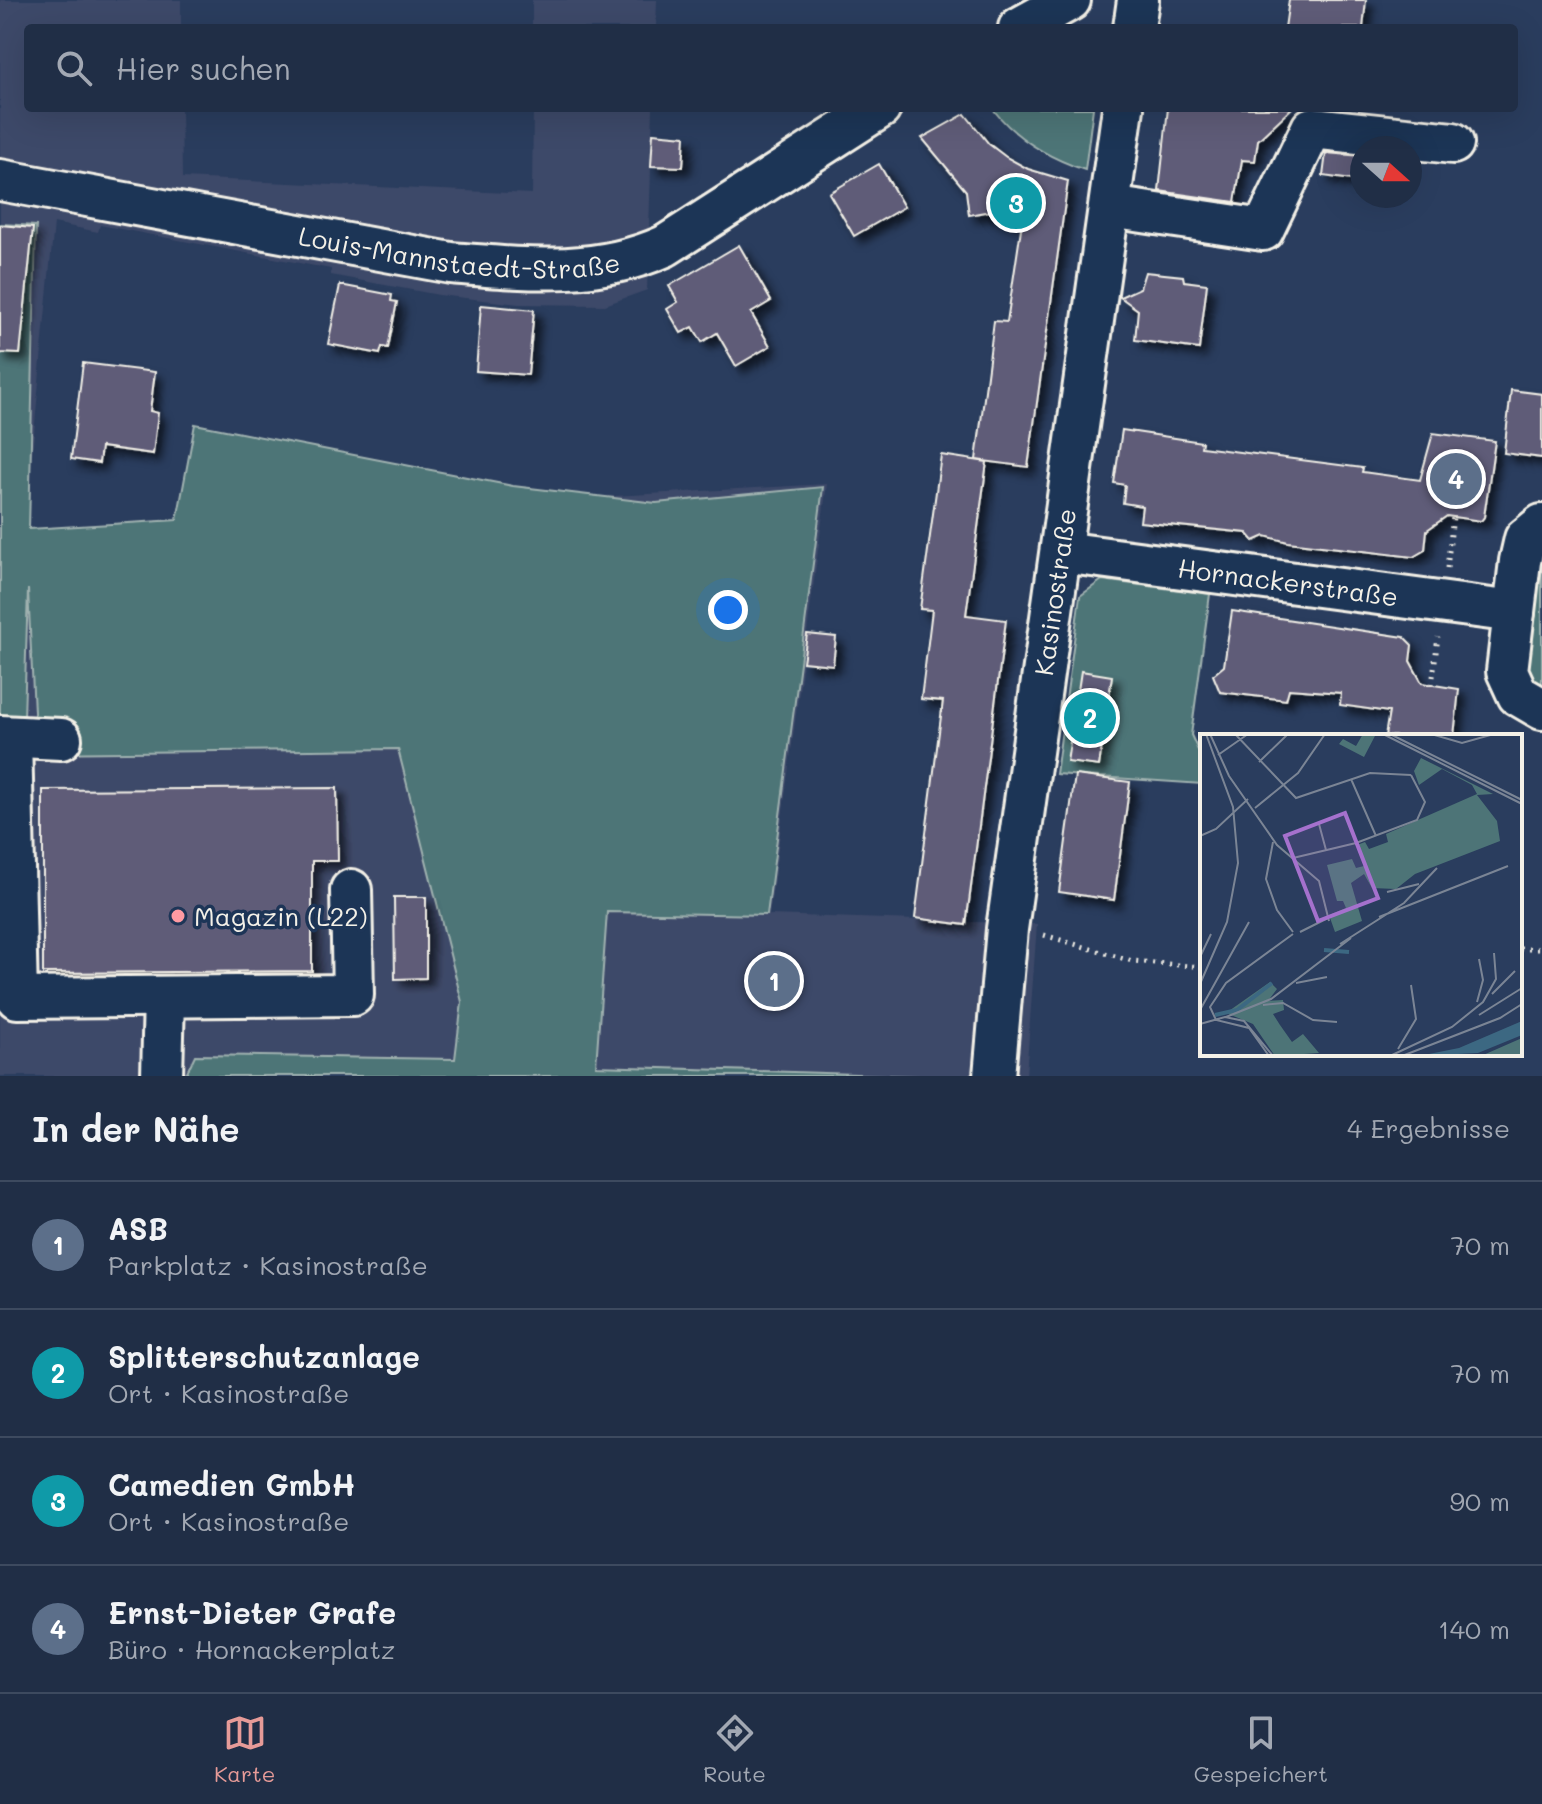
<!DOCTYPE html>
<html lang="de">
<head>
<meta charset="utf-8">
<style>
  body { margin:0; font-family:Mali,sans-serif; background:#2d3a51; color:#f1f3f6 }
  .compass { position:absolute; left:1350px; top:136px; width:72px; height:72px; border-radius:50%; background:#202e46; box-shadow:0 8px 32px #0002; rotate:111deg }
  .you { position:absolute; left:728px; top:610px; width:28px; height:28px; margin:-20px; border:6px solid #fff; border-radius:50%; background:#1a73e8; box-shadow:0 0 0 12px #1a73e833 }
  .badge { display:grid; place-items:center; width:52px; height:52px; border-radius:50%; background:#e69b98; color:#fff; font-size:26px; font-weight:700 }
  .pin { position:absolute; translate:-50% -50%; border:4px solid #fff; box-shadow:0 2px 8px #0006 }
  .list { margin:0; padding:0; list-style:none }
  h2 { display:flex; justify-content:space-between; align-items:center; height:104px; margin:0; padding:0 32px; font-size:34px }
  h2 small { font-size:26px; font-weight:400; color:#a2a8b3 }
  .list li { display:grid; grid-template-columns:52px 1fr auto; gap:24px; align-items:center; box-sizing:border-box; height:128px; padding:0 32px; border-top:2px solid #3d4a5f }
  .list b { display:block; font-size:30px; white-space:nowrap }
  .list p { margin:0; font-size:26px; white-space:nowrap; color:#a2a8b3 }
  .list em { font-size:26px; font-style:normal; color:#a2a8b3 }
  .icon { flex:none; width:44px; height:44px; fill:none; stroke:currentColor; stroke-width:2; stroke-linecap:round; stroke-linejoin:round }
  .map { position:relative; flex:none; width:1542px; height:1076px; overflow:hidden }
  .search { position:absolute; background:#202e46; box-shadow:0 8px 32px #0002; left:24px; right:24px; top:24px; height:88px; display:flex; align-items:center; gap:20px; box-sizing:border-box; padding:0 28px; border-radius:8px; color:#a2a8b3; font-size:30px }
  .sheet { height:616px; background:#202e46 }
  nav { display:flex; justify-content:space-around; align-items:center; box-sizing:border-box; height:112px; border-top:2px solid #3d4a5f; background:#202e46; font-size:22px; color:#a2a8b3 }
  nav a { display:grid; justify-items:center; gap:4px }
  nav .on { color:#e69b98 }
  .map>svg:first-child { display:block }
  .built { fill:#3e4969 }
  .green { fill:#4d7477; stroke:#a0b2b0; stroke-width:2 }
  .building { fill:#5e5b78; stroke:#f4f1e8; stroke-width:2; filter:url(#shadow) }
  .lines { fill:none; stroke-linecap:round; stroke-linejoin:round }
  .minor-casing { stroke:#f4f1e8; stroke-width:46 }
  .path { stroke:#f4f1e8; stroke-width:5; stroke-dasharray:2 6; stroke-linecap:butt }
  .minor { stroke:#1d3557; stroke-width:40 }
  .poi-dot { fill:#ff9aa2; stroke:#1d3557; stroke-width:3 }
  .labels { text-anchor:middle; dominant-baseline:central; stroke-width:7; stroke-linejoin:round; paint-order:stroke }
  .street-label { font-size:26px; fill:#f4f1e8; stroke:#1d3557 }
  .poi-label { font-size:26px; fill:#f4f1e8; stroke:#1d3557; text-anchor:start }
  .inset-river { fill:none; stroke:#3c6882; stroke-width:4 }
  .inset-road { fill:none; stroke:#7b8595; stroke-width:2 }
  .view { fill:#a571cd; fill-opacity:0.15; stroke:#a571cd; stroke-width:4 }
  .inset-edge { fill:none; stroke:#f4f1e8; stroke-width:4 }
</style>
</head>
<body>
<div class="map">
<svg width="1542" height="1076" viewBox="0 0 1542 1076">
  <defs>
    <filter id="shadow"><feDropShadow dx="7" dy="7" stdDeviation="4" flood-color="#0009"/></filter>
  </defs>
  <rect width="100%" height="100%" fill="#2a3d5e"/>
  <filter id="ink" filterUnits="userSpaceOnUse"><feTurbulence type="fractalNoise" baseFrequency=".0125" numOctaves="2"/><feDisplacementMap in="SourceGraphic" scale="16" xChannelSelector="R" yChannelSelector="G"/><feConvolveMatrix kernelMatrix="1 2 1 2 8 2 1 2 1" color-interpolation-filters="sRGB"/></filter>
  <g filter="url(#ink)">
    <!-- built -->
    <g class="built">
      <path d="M0 0H181V28H28V108H181L182 178 532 194 533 108H653L647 290 605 305 519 304 439 295 331 275V269L100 225 98 232 54 223 25 529 827 484 769 915 1037 924 1026 1076H0Z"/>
      <path d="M532 0H657L656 28H532Z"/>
    </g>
    <!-- green -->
    <g class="green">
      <path d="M992 108H1093L1085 170C1049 158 1015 138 992 108Z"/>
      <path d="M0 224 36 226 29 529 177 520 195 424 513 486 656 503 823 487 767 915 607 912 596 1066 920 1076H185L195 1055 455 1059 462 1002 398 749 36 753 28 589 24 718H0Z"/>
      <path d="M1542 546V694L1523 680Z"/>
      <path d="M1102 580 1210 594 1191 735 1202 759V784L1056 774 1080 596Z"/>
    </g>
    <!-- building -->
    <g class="building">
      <path d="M1289 0H1366L1363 28H1285Z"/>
      <path d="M1168 108H1292L1258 140 1255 161 1242 160 1235 202 1159 191Z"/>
      <path d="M965 114 989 144 1006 157 1028 169 1068 181 1028 467 976 460 994 321 1007 322 1022 222 995 210 969 215 966 191 922 138Z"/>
      <path d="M653 133 685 136 683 167 651 166Z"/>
      <path d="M1326 153 1362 156 1360 181 1323 176Z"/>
      <path d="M879 164 904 207 854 236 829 193Z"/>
      <path d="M0 225 33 228 20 354 0 353Z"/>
      <path d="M739 245 771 301 751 313 770 346 736 366 717 333 702 342 693 327 681 333 667 309 678 302 669 286Z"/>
      <path d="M1145 272 1183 276 1184 281 1207 284 1199 349 1135 340 1138 310 1120 297 1140 288Z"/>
      <path d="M340 285 392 295 391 301 397 302 388 348 382 347 380 354 328 344Z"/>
      <path d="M481 305 534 310 528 375 476 371Z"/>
      <path d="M83 363 155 372 150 411 158 413 153 454 101 447 99 463 71 459Z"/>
      <path d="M1511 390 1542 394V458L1504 453Z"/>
      <path d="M1122 430 1202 442 1201 447 1363 468 1362 472 1420 480 1433 433 1495 441 1484 517 1481 521 1447 516 1427 530 1425 550 1413 557 1288 542 1265 536 1254 541 1247 533 1140 522 1142 506 1123 503 1125 485 1114 483Z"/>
      <path d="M941 455 987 462 966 615 1006 620 966 925 915 918 943 701 921 699 932 610 920 609Z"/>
      <path d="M1232 611 1404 637 1412 645 1410 661 1422 683 1459 689 1454 736H1385L1389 712 1340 705 1341 693 1289 689 1286 700 1220 692 1213 675 1224 666Z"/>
      <path d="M807 634 836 637 833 665 803 662Z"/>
      <path d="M1081 671 1112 676 1099 766 1067 762Z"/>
      <path d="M1075 775 1130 782 1114 900 1059 892Z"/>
      <path d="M337 788 338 861H312V971L43 973V790Z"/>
      <path d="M394 897H426V978L395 979Z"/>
    </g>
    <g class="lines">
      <defs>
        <g id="minor">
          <path d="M1019 28 1070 0"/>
          <path d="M1134 28 1138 0"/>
          <path id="s1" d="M0 180 451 263C525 269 596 277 665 246L880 108"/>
          <path d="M1110 207 1263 230 1312 128 1453 143"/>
          <path d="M1542 525 1525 539 1520 561 1507 671 1518 695 1542 709"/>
          <path id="s2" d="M1062 552 1514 612"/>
          <path d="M0 736 61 739"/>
          <path d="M11 737 17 998 353 995 351 890"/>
          <path d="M162 1076 164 997"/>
          <path id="s3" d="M994 1076 1007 929 1123 108"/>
        </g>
      </defs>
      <!-- minor casing -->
      <use href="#minor" class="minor-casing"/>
      <!-- path -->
      <g class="path">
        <path d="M1447 568 1453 517"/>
        <path d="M1432 685 1438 637"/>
        <path d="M1044 935 1132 961 1202 967"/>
        <path d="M1520 949H1542"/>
      </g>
      <!-- minor -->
      <use href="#minor" class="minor"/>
    </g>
  </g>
  <!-- markers -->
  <circle class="poi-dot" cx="178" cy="916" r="8"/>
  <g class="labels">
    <!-- street labels -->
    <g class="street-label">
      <text stroke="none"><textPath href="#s1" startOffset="466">Louis-Mannstaedt-Straße</textPath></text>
      <text stroke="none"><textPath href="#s2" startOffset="228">Hornackerstraße</textPath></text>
      <text stroke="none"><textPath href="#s3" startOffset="488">Kasinostraße</textPath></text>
    </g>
    <!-- poi labels -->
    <g class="poi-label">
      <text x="194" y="916">Magazin (L22)</text>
    </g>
  </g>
  <!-- overview -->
  <g transform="translate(1200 734)">
    <rect width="322" height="322" fill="#2a3d5e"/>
    <path d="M163 0H176L164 23 139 10 143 5 156 12ZM221 24 293 60 277 61 297 87 300 107 215 140 196 155 172 154 164 140 151 149 162 187 135 198 129 181 146 174 143 167H137L127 131 152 125 156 134 164 132 157 111 165 108 169 115 188 108 186 100 277 60 272 51 242 35 219 51 214 37ZM70 248 77 255 68 267 83 266 84 276 73 280 80 291 92 308 103 300 119 319 75 322 53 290 26 279ZM322 304V322H281Z" fill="#4d7477"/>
    <path d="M322 287V301L278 319 219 322 259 314Z" fill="#3c6882"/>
    <path class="inset-river" d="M124 216 149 218M15 281 37 276 72 249"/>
    <path class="inset-road" d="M10 0 29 42 77 111 119 147 129 187M35 0 96 64 170 39 211 41M183 0 322 70M190 0 322 66M231 0 262 9 294 0M18 21 48 0M59 28 88 0M151 45 176 102M55 74 98 39 125 0M119 90 126 116M0 102 16 95 48 65M73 108 66 145 77 176 93 198M93 124 156 109 217 86 225 68 211 41M0 142V182M187 158 219 150M179 183 308 132M100 198 128 184M140 210 204 169 237 134M0 223 11 200M96 249 127 243M0 250 27 188 38 129 33 73 6 0M292 260 315 237M277 268 283 246 279 225M63 271 83 269 113 286 137 288M0 276 49 188M279 281 322 254M26 283 71 265 151 204M0 290 25 283 44 287 73 322M198 315 216 285 211 251M69 322 49 294 16 286 10 273 26 249 93 200M190 322 252 293 283 268 296 245 294 219M202 322 300 284 322 270"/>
    <path class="view" d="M145 79 178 164 118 187 85 102Z"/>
    <rect width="322" height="322" class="inset-edge"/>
  </g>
</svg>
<svg class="compass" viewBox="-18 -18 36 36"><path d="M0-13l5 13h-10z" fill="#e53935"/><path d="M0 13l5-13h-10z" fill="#a2a8b3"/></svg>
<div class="you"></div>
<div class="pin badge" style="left:774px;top:981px;background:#5c6f8a">1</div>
<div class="pin badge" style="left:1090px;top:718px;background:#0f9aa8">2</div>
<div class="pin badge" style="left:1016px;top:203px;background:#0f9aa8">3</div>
<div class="pin badge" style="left:1456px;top:479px;background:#5c6f8a">4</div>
<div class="search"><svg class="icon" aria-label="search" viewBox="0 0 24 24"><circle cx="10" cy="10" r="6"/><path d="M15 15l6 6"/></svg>Hier suchen</div>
</div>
<section class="sheet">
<h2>In der Nähe<small>4 Ergebnisse</small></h2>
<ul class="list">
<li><span class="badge" style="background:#5c6f8a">1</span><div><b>ASB</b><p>Parkplatz · Kasinostraße</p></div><em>70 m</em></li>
<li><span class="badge" style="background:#0f9aa8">2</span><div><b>Splitterschutzanlage</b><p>Ort · Kasinostraße</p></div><em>70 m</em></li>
<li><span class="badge" style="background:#0f9aa8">3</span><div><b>Camedien GmbH</b><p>Ort · Kasinostraße</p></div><em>90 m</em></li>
<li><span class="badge" style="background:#5c6f8a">4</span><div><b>Ernst-Dieter Grafe</b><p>Büro · Hornackerplatz</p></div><em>140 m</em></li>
</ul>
</section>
<nav>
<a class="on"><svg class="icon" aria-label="map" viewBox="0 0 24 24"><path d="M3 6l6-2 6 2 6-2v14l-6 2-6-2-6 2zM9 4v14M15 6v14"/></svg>Karte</a>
<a><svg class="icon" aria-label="directions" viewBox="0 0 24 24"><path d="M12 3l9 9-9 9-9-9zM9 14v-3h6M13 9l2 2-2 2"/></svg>Route</a>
<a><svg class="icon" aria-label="saved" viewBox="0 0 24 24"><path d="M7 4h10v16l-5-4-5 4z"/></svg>Gespeichert</a>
</nav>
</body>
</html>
